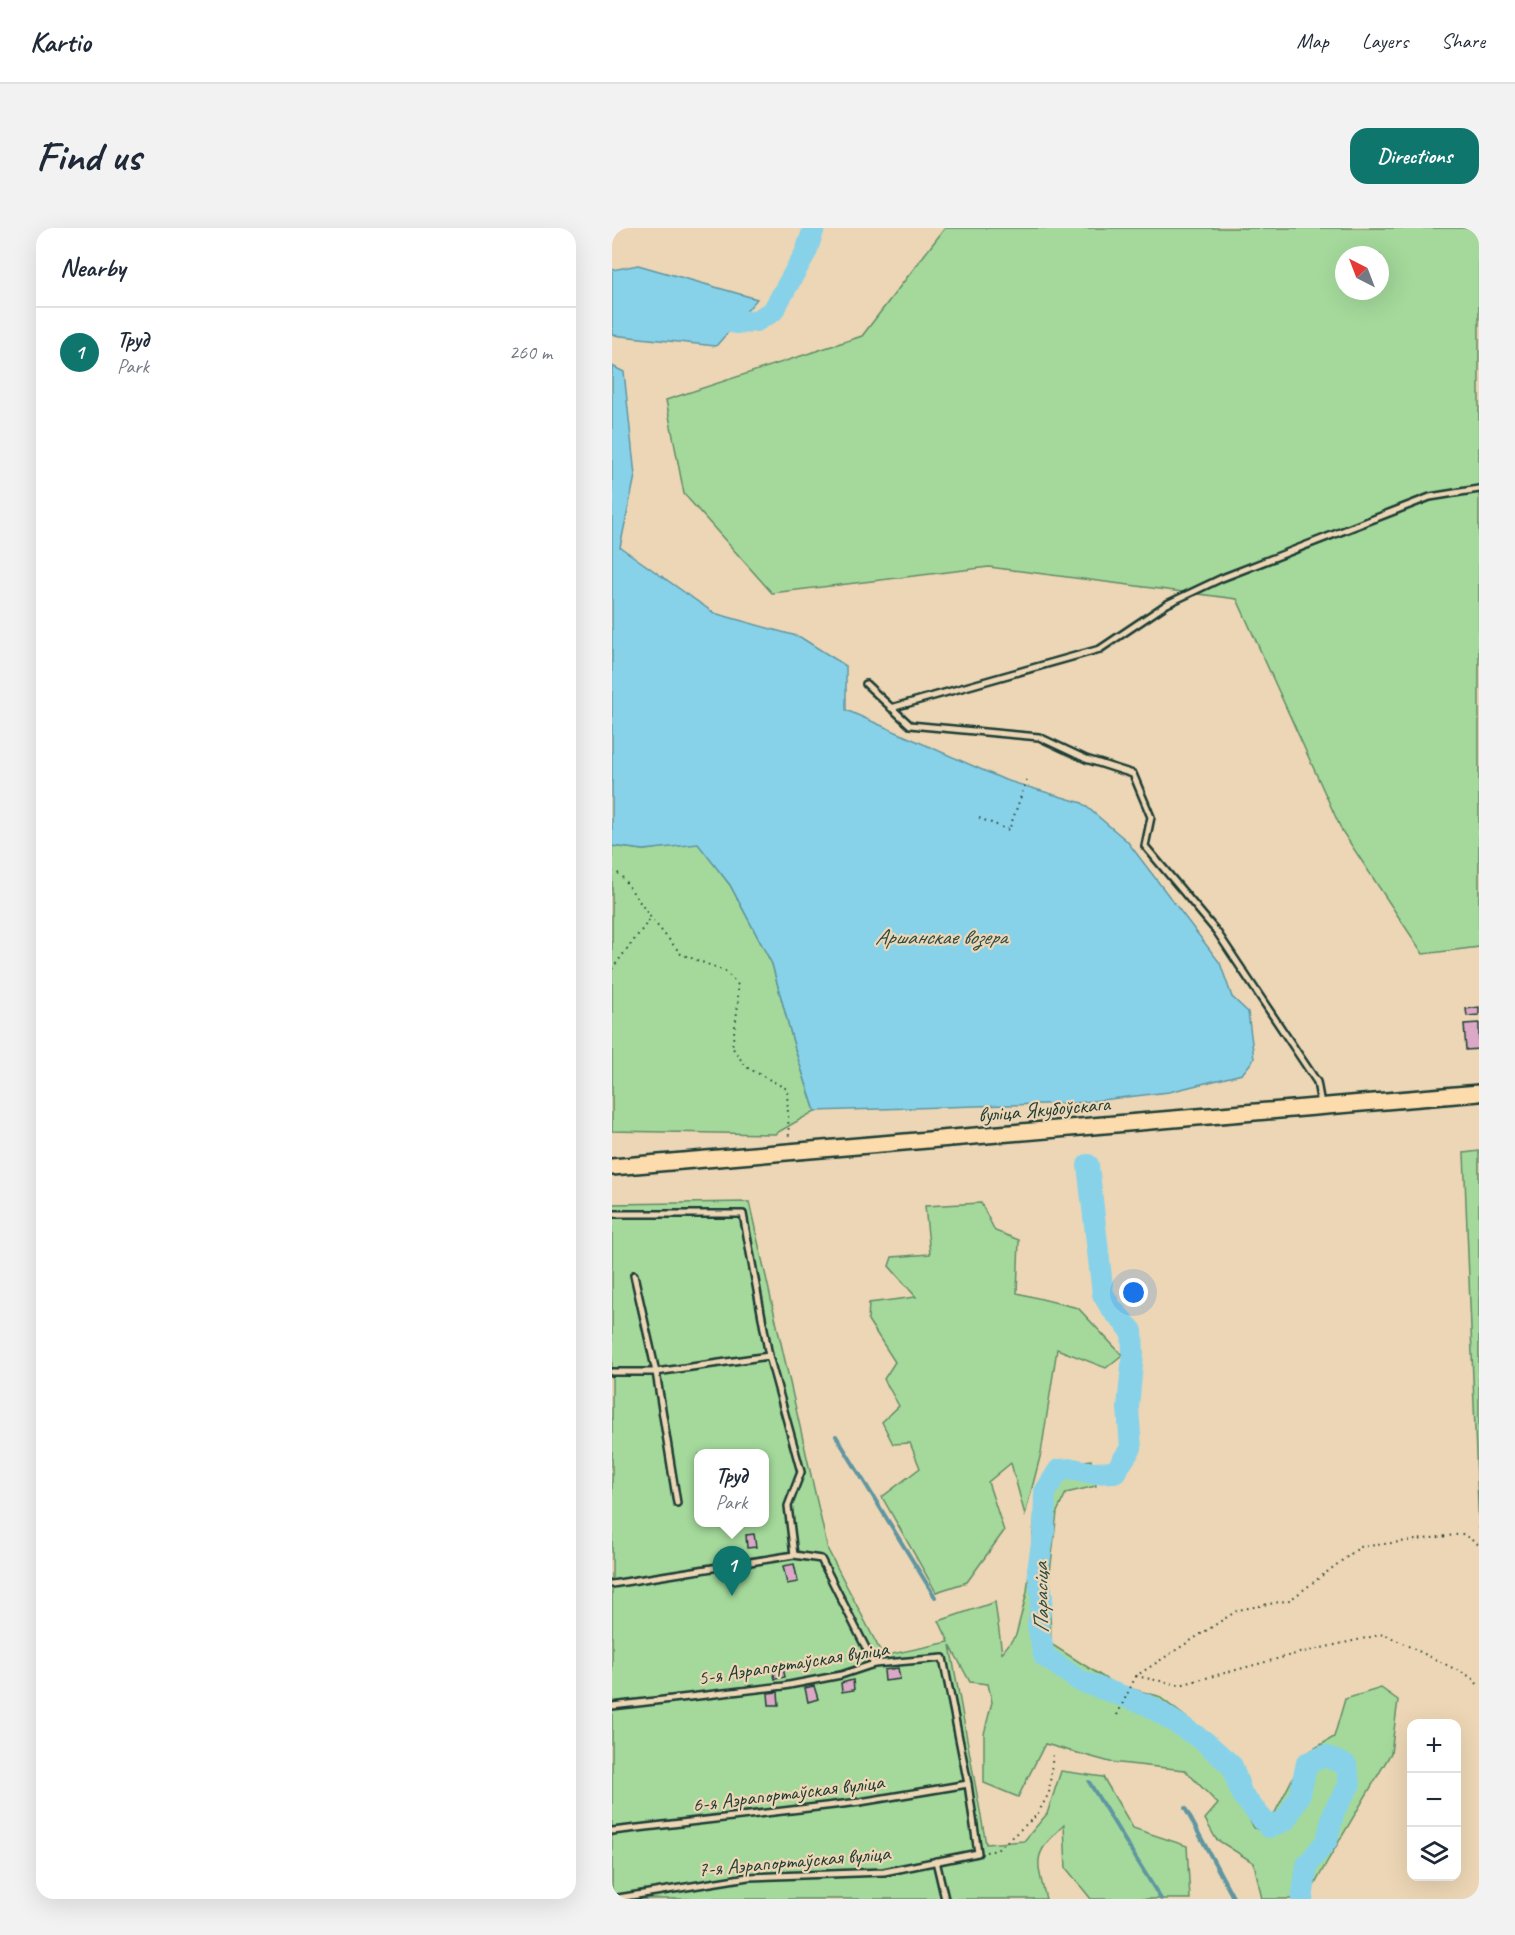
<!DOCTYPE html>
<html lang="en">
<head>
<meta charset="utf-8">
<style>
  body { margin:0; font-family:Caveat,sans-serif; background:#f2f2f3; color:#1f2937 }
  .controls { position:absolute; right:18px; bottom:18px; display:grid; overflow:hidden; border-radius:12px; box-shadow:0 6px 24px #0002 }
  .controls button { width:54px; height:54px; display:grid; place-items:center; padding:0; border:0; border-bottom:2px solid #e0e1e3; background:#fff; color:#1f2937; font:30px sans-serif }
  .compass { position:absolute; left:723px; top:18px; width:54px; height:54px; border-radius:50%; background:#fff; box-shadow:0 6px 24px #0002; rotate:318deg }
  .you { position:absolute; left:522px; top:1065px; width:21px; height:21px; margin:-15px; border:4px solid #fff; border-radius:50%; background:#1a73e8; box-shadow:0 0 0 9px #1a73e833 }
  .badge { display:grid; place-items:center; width:39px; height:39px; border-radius:50%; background:#0f766e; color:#fff; font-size:20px; font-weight:700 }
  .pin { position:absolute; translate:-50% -50px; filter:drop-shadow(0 2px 3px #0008) }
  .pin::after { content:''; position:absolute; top:32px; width:21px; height:18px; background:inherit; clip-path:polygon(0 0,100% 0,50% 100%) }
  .popup { position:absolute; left:82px; top:1221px; width:75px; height:78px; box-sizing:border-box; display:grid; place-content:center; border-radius:12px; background:#fff; filter:drop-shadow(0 2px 4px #0005); font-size:20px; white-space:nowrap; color:#747a83 }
  .popup b { font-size:22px; color:#1f2937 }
  .popup::after { content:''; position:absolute; left:50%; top:100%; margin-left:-12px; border:12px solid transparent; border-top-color:#fff }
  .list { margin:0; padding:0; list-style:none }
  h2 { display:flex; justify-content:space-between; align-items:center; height:78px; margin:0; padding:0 24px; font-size:26px }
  h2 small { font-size:20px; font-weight:400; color:#747a83 }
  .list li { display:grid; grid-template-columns:39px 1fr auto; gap:18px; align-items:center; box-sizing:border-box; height:90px; padding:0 24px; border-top:2px solid #e0e1e3 }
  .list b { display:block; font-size:22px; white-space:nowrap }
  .list p { margin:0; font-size:20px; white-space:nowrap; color:#747a83 }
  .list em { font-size:20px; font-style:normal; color:#747a83 }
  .icon { flex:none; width:33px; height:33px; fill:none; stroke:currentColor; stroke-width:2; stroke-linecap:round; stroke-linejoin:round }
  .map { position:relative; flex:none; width:867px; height:1671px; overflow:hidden; border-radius:18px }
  header { display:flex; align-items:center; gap:36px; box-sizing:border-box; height:84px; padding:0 30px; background:#fff; border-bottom:2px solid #e0e1e3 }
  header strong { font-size:28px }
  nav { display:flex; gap:33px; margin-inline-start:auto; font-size:21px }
  .intro { display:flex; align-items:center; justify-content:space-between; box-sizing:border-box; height:144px; padding:0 36px }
  h1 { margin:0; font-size:42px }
  .button { padding:15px 27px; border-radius:18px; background:#0f766e; color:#fff; font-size:21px; font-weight:700 }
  main { display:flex; gap:36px; padding:0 36px }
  aside { flex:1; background:#fff; border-radius:18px; box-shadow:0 6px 24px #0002 }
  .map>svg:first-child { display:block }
  .green { fill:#a4d99b; stroke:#628b68; stroke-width:1.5; fill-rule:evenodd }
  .water { fill:#88d2e9; stroke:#5e96a1; stroke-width:1.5 }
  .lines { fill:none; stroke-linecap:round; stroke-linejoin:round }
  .stream { stroke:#5e96a1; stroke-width:4 }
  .river { stroke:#88d2e9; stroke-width:22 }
  .building { fill:#dba9c6; stroke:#1f3d34; stroke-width:1.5 }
  .lane-casing { stroke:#1f3d34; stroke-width:10 }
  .primary-casing { stroke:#1f3d34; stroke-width:20 }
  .path { stroke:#1f3d34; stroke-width:2; stroke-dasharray:1.5 4.5; stroke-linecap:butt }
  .lane { stroke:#ecd6b5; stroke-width:5 }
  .primary { stroke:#fcdcac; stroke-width:15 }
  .labels { text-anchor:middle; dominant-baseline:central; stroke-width:4.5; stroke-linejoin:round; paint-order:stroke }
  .street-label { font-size:21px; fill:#1f3d34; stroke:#ecd6b5 }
  .water-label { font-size:22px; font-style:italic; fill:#2a4c46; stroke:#ecd6b5 }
</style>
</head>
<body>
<header>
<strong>Kartio</strong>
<nav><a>Map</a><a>Layers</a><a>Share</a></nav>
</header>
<div class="intro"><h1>Find us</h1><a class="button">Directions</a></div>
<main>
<aside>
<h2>Nearby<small></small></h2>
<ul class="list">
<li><span class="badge">1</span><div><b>Труд</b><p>Park</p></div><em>260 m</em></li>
</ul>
</aside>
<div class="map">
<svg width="867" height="1671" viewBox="0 0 867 1671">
  <rect width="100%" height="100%" fill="#ecd6b5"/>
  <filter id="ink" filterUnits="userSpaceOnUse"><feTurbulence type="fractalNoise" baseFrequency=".0167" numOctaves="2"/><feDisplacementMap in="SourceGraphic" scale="12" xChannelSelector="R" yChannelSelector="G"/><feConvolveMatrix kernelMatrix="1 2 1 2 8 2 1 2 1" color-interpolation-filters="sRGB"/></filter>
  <g filter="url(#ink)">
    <!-- green -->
    <g class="green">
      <path d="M333 0H867V719L811 726 730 603 625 371 377 339 160 365 72 266 54 172 250 108ZM732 27H768V63H732Z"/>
      <path d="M86 615 118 657 160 736 183 821 203 883 163 906 0 903V618L32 622Z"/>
      <path d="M867 923V1301L852 925Z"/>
      <path d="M137 974 216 1322 271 1428 337 1414 327 1393 383 1374 390 1425 404 1407 415 1364 425 1267 442 1237 479 1232 484 1258 454 1265 445 1284 437 1353 439 1416 502 1456 546 1468 608 1515V1533L642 1600 653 1604 693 1526 722 1509 733 1471 769 1460 786 1472 779 1525 716 1632 695 1671H650L642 1635 604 1611 593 1591 606 1576 573 1542 498 1534 433 1516 406 1569 372 1555V1506L380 1474 376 1456 358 1454 338 1417 374 1616 412 1613 435 1586 449 1543 491 1549 521 1600 575 1618 578 1671H479L454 1640 452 1597C420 1627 424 1631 434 1671H0V976ZM87 1226H153V1294H87Z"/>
      <path d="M369 975 383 1003 407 1012 405 1065 466 1080 510 1127 494 1140 445 1121 429 1225 413 1287 399 1235 376 1254 392 1303 355 1354 324 1364 270 1269 308 1240 298 1215 281 1216 270 1194 287 1178 272 1151 283 1134 256 1092 257 1075 304 1069 277 1038 280 1029 318 1026 313 978Z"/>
    </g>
    <!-- water -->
    <g class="water">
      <path d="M26 37 145 71 104 118 0 107V42Z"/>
      <path d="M0 138 12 144 23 248 8 319 102 385 188 409 234 438V482L393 552 470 575 515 613 608 735 620 769 636 784 642 831 630 846 557 864 464 875 203 883 183 821 160 736 118 657 86 616 32 622 0 618Z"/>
    </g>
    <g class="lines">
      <!-- stream -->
      <g class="stream">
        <path d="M224 1208 323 1369"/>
        <path d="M477 1554 549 1671"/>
        <path d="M573 1580 622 1671"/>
      </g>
      <!-- river -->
      <g class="river">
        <path d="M94 89 124 95 144 93 161 83 194 24 202 0"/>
        <path d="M476 937 491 1066 499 1080 520 1103 521 1126 516 1180 519 1220 503 1244 481 1245 461 1241 447 1242 433 1264 432 1303 426 1342 430 1369 426 1397 432 1428 468 1453 536 1477 592 1513 620 1538 630 1567 657 1599 674 1592 688 1566 695 1535 713 1528 734 1537 738 1556 722 1583 715 1612 695 1637 690 1671"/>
      </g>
    </g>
    <!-- building -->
    <g class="building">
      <path d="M867 779V787L855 788 854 781Z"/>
      <path d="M867 795V821L854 822 852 796Z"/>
      <path d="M142 1306 144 1319 135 1320 134 1307Z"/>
      <path d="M182 1336 186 1354 175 1356 171 1338Z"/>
      <path d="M170 1435 173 1449 163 1451 160 1438Z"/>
      <path d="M286 1440 288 1451 273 1453 272 1442Z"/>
      <path d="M241 1452 242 1462 230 1464 229 1455Z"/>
      <path d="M202 1458 206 1471 196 1474 193 1460Z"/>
      <path d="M166 1464 167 1477H157L156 1465Z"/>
    </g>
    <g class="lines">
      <defs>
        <g id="lane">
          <path d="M254 456 298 497 427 509 474 531 521 546 539 589 533 618 605 704 705 854 709 876"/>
          <path d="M279 480 488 421 555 376 610 350 818 269 867 261"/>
          <path d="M0 986H131L157 1128 189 1244 176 1278 182 1327"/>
          <path d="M22 1047 44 1144 65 1275"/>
          <path d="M0 1144H44L157 1128"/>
          <path d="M0 1356 182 1327 209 1331 262 1436"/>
          <path d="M0 1478 172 1458 229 1447 262 1436 331 1430 356 1556 366 1625 272 1644 136 1649 0 1671"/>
          <path d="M0 1603 248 1574 356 1556"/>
          <path d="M324 1633 333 1671"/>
        </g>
        <path id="primary" d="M0 939 867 865"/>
      </defs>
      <!-- lane casing -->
      <use href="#lane" class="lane-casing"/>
      <!-- primary casing -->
      <use href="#primary" class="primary-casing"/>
      <!-- path -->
      <g class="path">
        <path d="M367 590 397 602 415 551"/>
        <path d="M0 643 8 646 39 690 69 726 113 743 126 757V777L120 819 134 839 175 861 177 911"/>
        <path d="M0 741 38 691"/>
        <path d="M524 1448 568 1457 687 1425 772 1406 859 1449 867 1458"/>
        <path d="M505 1487 524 1448 626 1382 678 1372 748 1319 851 1306 867 1317"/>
        <path d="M374 1624 385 1622 425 1587 437 1565 441 1525"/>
      </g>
      <!-- lane -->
      <use href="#lane" class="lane"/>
      <!-- primary -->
      <use href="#primary" class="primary"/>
    </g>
  </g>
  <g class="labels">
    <!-- street labels -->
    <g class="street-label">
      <text transform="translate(432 881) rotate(-5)">вуліца Якубоўскага</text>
      <text transform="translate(181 1435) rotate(-9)">5-я Аэрапортаўская вуліца</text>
      <text transform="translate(176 1565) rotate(-7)">6-я Аэрапортаўская вуліца</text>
      <text transform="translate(182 1633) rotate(-5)">7-я Аэрапортаўская вуліца</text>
    </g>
    <!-- water labels -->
    <g class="water-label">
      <text x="329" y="709">Аршанскае возера</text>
      <text transform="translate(429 1370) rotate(-91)">Парасіца</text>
    </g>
  </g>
</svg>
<div class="controls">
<button>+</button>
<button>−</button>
<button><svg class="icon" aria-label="layers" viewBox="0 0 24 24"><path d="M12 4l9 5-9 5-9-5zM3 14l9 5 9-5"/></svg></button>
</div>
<svg class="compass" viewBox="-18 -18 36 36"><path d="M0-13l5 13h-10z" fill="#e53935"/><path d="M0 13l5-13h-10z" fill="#747a83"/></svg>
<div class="you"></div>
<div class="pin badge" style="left:120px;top:1368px">1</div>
<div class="popup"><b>Труд</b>Park</div>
</div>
</main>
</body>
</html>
